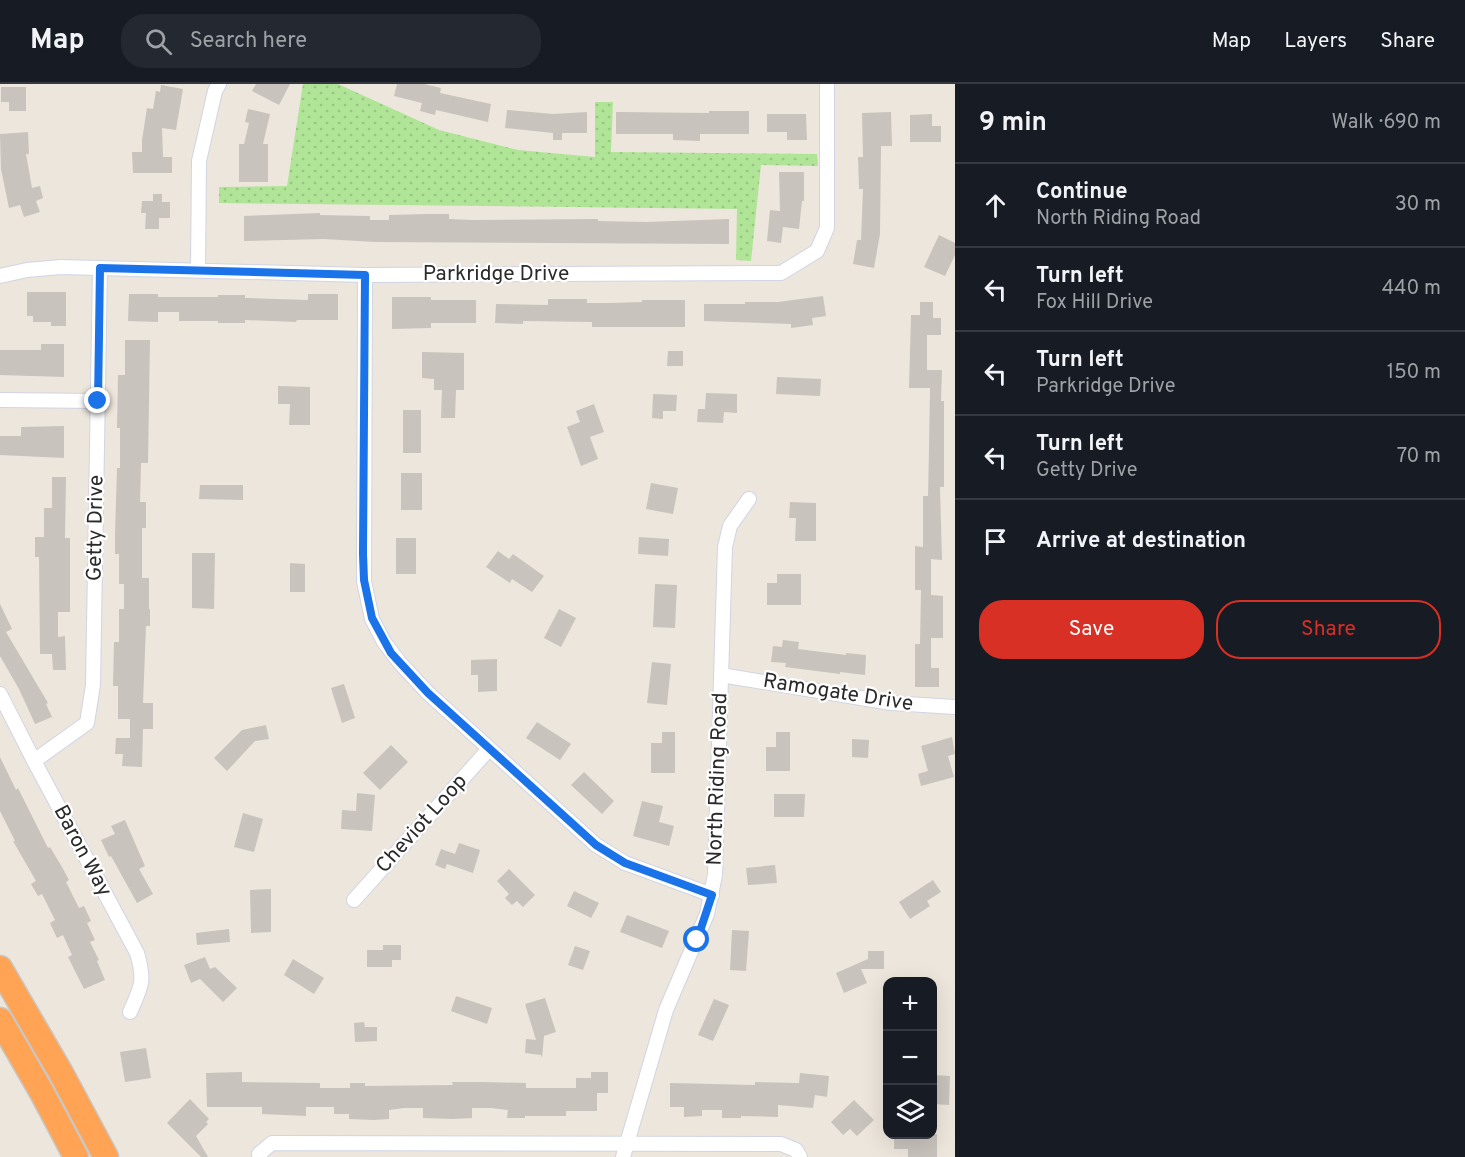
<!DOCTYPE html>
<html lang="en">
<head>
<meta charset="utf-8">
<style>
  body { margin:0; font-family:Overpass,sans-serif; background:#242831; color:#f1f3f6 }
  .controls { position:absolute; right:18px; bottom:18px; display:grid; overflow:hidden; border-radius:12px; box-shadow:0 6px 24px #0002 }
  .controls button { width:54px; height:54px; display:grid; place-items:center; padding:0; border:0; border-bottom:2px solid #363941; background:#171b24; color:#f1f3f6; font:30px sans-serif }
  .stop { position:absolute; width:18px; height:18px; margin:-14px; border:4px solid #1a73e8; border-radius:50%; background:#fff }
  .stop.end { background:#1a73e8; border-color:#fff; box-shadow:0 2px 6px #0008 }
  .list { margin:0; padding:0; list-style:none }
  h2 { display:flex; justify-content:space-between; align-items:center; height:78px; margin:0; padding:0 24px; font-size:26px }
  h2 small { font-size:20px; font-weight:400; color:#9ea1a6 }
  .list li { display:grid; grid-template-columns:39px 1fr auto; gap:18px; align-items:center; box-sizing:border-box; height:84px; padding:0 24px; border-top:2px solid #363941 }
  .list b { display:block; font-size:22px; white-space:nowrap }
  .list p { margin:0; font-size:20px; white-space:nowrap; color:#9ea1a6 }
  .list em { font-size:20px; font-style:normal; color:#9ea1a6 }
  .actions { display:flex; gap:12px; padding:18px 24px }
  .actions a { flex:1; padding:14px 0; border:2px solid #d93025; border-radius:24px; text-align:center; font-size:21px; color:#d93025 }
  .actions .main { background:#d93025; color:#fff }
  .icon { flex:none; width:33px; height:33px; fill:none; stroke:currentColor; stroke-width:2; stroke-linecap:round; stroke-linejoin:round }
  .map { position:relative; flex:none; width:955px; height:1073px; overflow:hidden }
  header { display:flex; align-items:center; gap:36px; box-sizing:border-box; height:84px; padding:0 30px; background:#171b24; border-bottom:2px solid #363941 }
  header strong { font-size:28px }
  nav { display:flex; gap:33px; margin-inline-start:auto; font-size:21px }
  .search { width:420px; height:54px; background:#242831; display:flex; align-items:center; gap:15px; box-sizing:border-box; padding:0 21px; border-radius:24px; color:#9ea1a6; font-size:22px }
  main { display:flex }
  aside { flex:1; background:#171b24 }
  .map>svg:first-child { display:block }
  .park { fill:url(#park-dots) }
  .building { fill:#c8c3bc }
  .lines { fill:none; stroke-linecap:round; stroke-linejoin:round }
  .street-casing { stroke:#d1d4e4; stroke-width:16 }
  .highway-casing { stroke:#c8c8c8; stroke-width:27 }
  .street { stroke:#fff; stroke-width:14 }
  .highway { stroke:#ffa355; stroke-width:24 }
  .route { stroke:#1a73e8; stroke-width:8 }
  .labels { text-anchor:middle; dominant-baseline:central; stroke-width:4.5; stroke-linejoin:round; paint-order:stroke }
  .street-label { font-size:21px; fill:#2a2a2a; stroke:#fff }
</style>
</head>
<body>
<header>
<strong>Map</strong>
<div class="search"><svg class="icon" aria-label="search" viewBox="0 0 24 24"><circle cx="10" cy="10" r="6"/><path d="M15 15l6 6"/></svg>Search here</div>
<nav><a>Map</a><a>Layers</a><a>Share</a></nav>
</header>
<main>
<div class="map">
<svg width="955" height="1073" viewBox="0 0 955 1073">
  <defs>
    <pattern id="park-dots" width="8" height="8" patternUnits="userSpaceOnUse" patternTransform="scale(1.5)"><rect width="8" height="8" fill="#b0e597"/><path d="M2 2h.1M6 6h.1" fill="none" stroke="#98c582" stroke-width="1.8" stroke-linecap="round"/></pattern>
  </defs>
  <rect width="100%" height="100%" fill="#ede6dc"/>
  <!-- park -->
  <path class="park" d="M303 0H338L439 46 518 66 595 73V18H613L611 68 817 70 818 82 761 81 751 177 736 176 737 125 219 119V103L287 102Z"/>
  <!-- building -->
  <g class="building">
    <path d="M256 0H290L279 21 252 7Z"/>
    <path d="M397 0H424L441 4 440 9 491 20 488 38 436 26 435 31 420 27 422 19 394 12Z"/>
    <path d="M161 1 183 5 176 46 162 44 163 73H172V89H133L132 68H142V56L147 24 153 25 156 7 160 8Z"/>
    <path d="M1 3H26V27H9V18H1Z"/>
    <path d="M248 25 270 30 263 60H268V98H239V60H244L249 39 245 38Z"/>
    <path d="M507 26 553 30 587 28V49H562V56H553V49L505 44Z"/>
    <path d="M709 27H749V50H700V57L673 56V50H616V28L709 29Z"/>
    <path d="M891 28 892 62H881L880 150 874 184 853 180 857 156H861L863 105H859L858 73H863L862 29Z"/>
    <path d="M767 30H806L807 56H787V48H767Z"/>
    <path d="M932 30V42H941V58H910V31Z"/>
    <path d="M28 48 29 70H26L32 104 40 102 43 114 36 117 40 128 24 133 20 121 9 124 1 85 0 50Z"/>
    <path d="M779 88H804V117H802L799 145 783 143 781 159 767 157 770 126 780 127Z"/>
    <path d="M153 110H162V118H170V134H159V145H145L146 129H141L142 117H153Z"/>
    <path d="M320 129V131L370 132V136H389V131L425 130H449V135L472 136 598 135V137L646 138 729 135V160L375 158 324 155 244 157V132Z"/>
    <path d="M939 151 955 159V171L945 192 924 183Z"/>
    <path d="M27 208H66V242H51V238H33V232H27Z"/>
    <path d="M129 210H158V213H218V211H245V214L308 216V210H338V236H297L296 238 245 236V239H218V237H179V228H158V238L128 237Z"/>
    <path d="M823 212 826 232 812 234 813 241 791 244V240L704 237V220H745V218H778Z"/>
    <path d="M392 213H431V216H476V239H431V244L392 245Z"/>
    <path d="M548 215H587V219H611L642 218V216H685V243H592V238L523 237V240L495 239 496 220 548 221Z"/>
    <path d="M920 218H933V234H941V251H927V286H942L941 317H944V403H940L942 476 931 475V511L943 512V554H931V584H939V603H915V560H920L921 506H915V462L923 463V412H928L929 366 930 304H909L911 231H920Z"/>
    <path d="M125 256H150L148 379H141L140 418H146V444H142V494H149V525H150V542H146L143 619H153V645H143L142 683 122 682 123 670H115L116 654H130V635H118V602H113L114 558H119V525H124V500H119V470H115V451L117 384H120V344H117L118 291H125Z"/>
    <path d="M41 260H64V293L0 291V266H41Z"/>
    <path d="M668 267H683V282H667Z"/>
    <path d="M422 268 464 269V306H456L455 334H441L442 306H434V295L422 294Z"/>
    <path d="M777 293 821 295 820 312 776 310Z"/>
    <path d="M278 302 310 303V341H289L290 320H278Z"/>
    <path d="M706 309 737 310V329L724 328 723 339 697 338 698 325H705Z"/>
    <path d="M653 310 677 311 676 327H663V335L652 334Z"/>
    <path d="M594 320 604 348 590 353 598 375 581 382 567 343 580 338 576 327Z"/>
    <rect x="403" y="326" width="18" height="43"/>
    <path d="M64 342V374L0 371V352H21V343Z"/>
    <rect x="401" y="389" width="21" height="37"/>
    <path d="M52 393H66L65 454H70V528H58V553L65 552 66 586H53L52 570H40L39 473H35V453H44V424H52Z"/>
    <path d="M651 399 678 404 673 430 646 425Z"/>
    <path d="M200 401H243V416L199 415Z"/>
    <path d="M790 418 816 419V457H795L796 434H789Z"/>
    <path d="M639 453 669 455 668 472 638 470Z"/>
    <rect x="396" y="454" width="20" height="36"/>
    <path d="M498 467 509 475 513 470 544 492 532 508 512 495 510 499 486 483Z"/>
    <path d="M192 469H215L214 525 192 524Z"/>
    <path d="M290 479 305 480V508H290Z"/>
    <path d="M777 490H801V521H767V499H777Z"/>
    <path d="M655 500 677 501 675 544 653 543Z"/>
    <path d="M0 520 12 545 6 548 48 619 46 620 52 633 35 640 19 605 0 572Z"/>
    <path d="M559 525 576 534 561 563 544 554Z"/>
    <path d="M783 556 799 558 798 565 846 571V569L866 571 865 591 840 588V590L785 583 786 579 771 578 773 562 782 563Z"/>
    <path d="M497 575V607L478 608V591H471V576Z"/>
    <path d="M652 578 671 580 667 621 647 619Z"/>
    <path d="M344 600 355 634 342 639 331 604Z"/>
    <path d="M537 638 571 660 560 676 526 654Z"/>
    <path d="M266 641 269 655 255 657 227 687 214 674 242 646Z"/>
    <path d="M662 648H675V689H651V659H662Z"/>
    <path d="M776 648H790V687H766V663H776Z"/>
    <path d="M952 653 955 670 948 672 954 693 921 702 918 690 928 687 921 662Z"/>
    <path d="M852 655 869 656 868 674 852 673Z"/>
    <path d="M391 661 408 678 380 706 363 689Z"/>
    <path d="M0 673 16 706 18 704 48 764 50 763 62 783 69 796 66 798 79 824 84 822 91 837 87 839 95 856 90 858 99 876 97 877 105 896 84 905 68 873 72 871 63 851 57 854 50 839 55 836 42 810 38 812 31 800 36 797 13 757H15L0 727Z"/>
    <path d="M584 688 614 717 602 730 571 701Z"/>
    <path d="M357 709 375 711 372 747 341 745 342 726 356 727Z"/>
    <path d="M774 710H805L804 733H774Z"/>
    <path d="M642 717 663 722 659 738 674 742 669 762 633 752Z"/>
    <path d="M243 729 263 735 254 768 234 763Z"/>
    <path d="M125 736 145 782 139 785 153 810 137 819 111 772 109 773 101 756 115 750 111 742Z"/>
    <path d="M459 759 480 766 473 789 447 780 445 785 435 781 441 765 455 770Z"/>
    <path d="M775 781 777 799 748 801 746 784Z"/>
    <path d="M509 785 535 811 523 823 517 817 512 821 505 814 509 810 497 797Z"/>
    <path d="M933 796 941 808 927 817 930 822 910 835 899 818Z"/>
    <path d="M271 805V848L251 849 250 806Z"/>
    <path d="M574 807 599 819 591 834 567 822Z"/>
    <path d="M627 831 669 847 662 864 620 848Z"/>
    <path d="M229 845 230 858 197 861 196 849Z"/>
    <path d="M732 846 749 847 746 887 730 886Z"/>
    <path d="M383 861H401V876H392V883H367V866H383Z"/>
    <path d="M575 862 590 867 583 886 568 881Z"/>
    <path d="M868 867H884V885H861L867 899 844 909 836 889 868 875Z"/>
    <path d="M205 873 210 885 215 883 237 904 223 918 200 895 191 899 184 881Z"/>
    <path d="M293 875 324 894 314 910 284 891Z"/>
    <path d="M456 912 492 924 487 940 451 927Z"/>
    <path d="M545 914 556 948 544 952 542 974 541 971 525 969 526 955 536 956 525 920Z"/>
    <path d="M714 915 729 921 713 957 698 951Z"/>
    <path d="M364 938 365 943H377V957L355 958 354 939Z"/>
    <path d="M146 964 151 994 125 998 120 968Z"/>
    <path d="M242 988V998L320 999V1004H350V999H365V1002L453 1001 452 998H483L526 999V1004H576V994H591V988H608V1009H597V1027H566V1032H525V1034H507L508 1026 491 1024H472V1034L453 1035 423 1034V1024H404L389 1026V1035L374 1036 349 1035V1030H334V1023H306V1032L262 1030V1023H207L206 989Z"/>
    <path d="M800 989 829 992 827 1013 815 1011 813 1024 778 1021V1033L741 1032V1034H722V1026H702V1032L684 1033V1023H670V999L755 1001V998L799 999Z"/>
    <path d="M933 991 950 992 949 1021 933 1020Z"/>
    <path d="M190 1015 209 1035 206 1038 208 1040 196 1052 208 1073H201L167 1039Z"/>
    <path d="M854 1016 874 1036 857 1052 850 1045 843 1051 831 1038Z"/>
    <path d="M894 1050H937V1073H908V1065H894Z"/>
  </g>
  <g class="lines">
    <defs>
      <g id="street">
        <path d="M198 186 199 77 215 7 219 0"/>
        <path d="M365 191 364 497 372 535 384 558 400 579 428 609 596 761 625 779 712 811"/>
        <path d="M0 192 27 186 61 183 365 191 781 189 817 167 827 144V0"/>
        <path d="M0 316 98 317"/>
        <path d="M721 591 891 619 955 623"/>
        <path d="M0 610 34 677 137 869C145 896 142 902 130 928"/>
        <path d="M34 677 87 639 93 601 100 184"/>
        <path d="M354 816 489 665"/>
        <path d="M260 1073 259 1070 272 1059 781 1060 796 1066 800 1073"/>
        <path d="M623 1073 666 926 707 830 715 791 725 463 730 442 749 415"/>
      </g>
      <g id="highway">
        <path d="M0 884 61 989 106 1073"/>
        <path d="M0 936 41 1007 76 1073"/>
      </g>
    </defs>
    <!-- street casing -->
    <use href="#street" class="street-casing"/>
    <!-- highway casing -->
    <use href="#highway" class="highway-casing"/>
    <!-- street -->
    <use href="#street" class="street"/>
    <!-- highway -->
    <use href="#highway" class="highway"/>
  </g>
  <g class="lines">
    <!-- route -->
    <path class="route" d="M98 317 100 184 365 191 363 470 364 496 372 534 391 569 428 609 596 761 625 779 712 811 697 856"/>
  </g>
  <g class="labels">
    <!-- street labels -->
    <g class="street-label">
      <text x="496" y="190">Parkridge Drive</text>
      <text transform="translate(96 444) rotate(-89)">Getty Drive</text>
      <text transform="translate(838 609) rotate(9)">Ramogate Drive</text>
      <text transform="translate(718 695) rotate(-88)">North Riding Road</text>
      <text transform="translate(422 740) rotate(-48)">Cheviot Loop</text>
      <text transform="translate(82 767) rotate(62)">Baron Way</text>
    </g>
  </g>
</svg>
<div class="controls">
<button>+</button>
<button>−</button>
<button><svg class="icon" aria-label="layers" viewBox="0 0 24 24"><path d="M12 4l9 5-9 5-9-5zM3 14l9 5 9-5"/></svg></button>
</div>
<div class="stop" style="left:697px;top:856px"></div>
<div class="stop end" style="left:98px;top:317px"></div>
</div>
<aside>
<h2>9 min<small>Walk · 690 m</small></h2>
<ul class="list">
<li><svg class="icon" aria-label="ahead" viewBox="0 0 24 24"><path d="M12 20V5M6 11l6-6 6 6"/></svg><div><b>Continue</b><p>North Riding Road</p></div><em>30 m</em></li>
<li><svg class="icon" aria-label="left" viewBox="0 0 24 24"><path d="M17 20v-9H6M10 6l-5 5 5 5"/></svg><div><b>Turn left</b><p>Fox Hill Drive</p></div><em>440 m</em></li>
<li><svg class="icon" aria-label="left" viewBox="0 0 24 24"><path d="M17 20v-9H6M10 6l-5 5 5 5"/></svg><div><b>Turn left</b><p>Parkridge Drive</p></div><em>150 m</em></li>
<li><svg class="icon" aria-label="left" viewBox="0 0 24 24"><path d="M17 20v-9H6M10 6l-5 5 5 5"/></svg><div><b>Turn left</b><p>Getty Drive</p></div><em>70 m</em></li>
<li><svg class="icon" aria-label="arrive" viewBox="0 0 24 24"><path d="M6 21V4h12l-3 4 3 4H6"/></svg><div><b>Arrive at destination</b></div></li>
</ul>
<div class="actions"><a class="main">Save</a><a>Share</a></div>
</aside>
</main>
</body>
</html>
